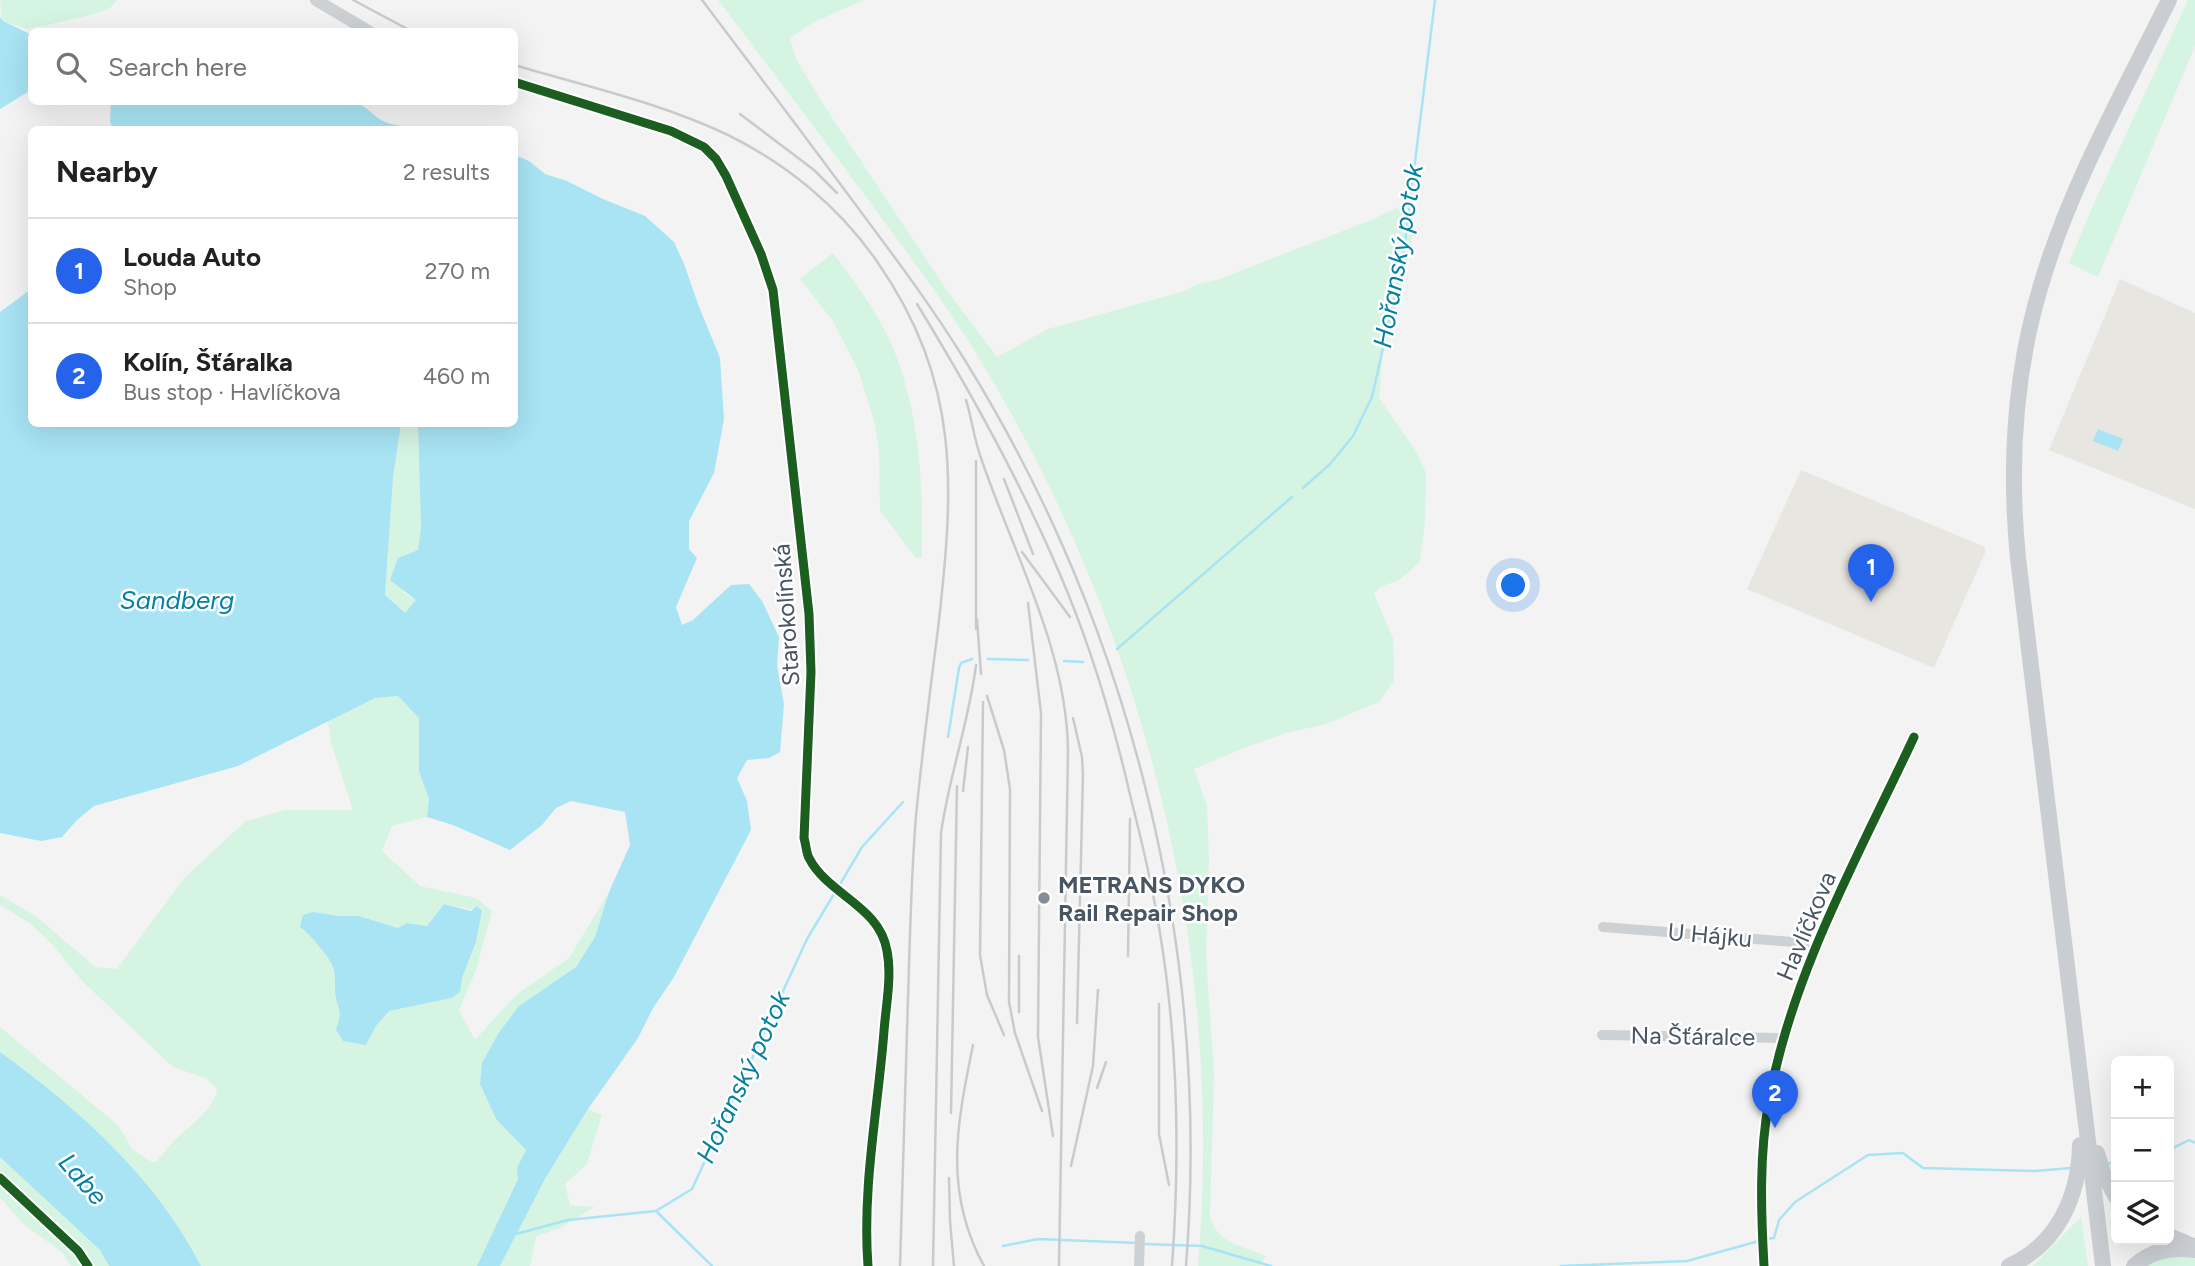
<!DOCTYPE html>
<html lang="en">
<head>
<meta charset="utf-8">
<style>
  body { margin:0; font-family:Figtree,sans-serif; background:#f2f2f2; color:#202124 }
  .controls { position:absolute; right:21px; bottom:21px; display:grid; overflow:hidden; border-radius:10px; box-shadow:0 7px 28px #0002 }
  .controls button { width:63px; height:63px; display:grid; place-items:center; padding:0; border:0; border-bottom:2px solid #e0e0e0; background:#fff; color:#202124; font:35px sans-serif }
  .you { position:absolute; left:1514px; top:586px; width:24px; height:24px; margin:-18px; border:5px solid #fff; border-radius:50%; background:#1a73e8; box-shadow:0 0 0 10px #1a73e833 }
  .badge { display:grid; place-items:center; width:46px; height:46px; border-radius:50%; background:#2563eb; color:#fff; font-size:23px; font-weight:700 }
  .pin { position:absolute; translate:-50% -58px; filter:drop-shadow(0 2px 4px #0008) }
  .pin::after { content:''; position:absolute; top:37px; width:24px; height:21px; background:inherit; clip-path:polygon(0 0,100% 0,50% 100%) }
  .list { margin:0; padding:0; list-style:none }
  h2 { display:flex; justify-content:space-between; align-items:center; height:91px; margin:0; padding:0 28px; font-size:30px }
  h2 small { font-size:23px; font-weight:400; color:#757577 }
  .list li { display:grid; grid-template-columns:46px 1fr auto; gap:21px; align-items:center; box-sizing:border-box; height:105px; padding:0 28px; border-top:2px solid #e0e0e0 }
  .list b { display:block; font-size:26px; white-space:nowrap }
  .list p { margin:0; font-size:23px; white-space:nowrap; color:#757577 }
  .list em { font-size:23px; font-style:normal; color:#757577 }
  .icon { flex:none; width:38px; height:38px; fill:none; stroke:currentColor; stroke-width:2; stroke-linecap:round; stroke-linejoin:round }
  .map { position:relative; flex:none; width:2195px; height:1266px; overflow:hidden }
  .search { position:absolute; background:#fff; box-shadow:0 7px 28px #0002; left:28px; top:28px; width:490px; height:77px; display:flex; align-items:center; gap:18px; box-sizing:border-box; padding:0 24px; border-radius:10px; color:#757577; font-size:26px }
  .panel { position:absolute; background:#fff; box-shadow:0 7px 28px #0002; left:28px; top:126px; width:490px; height:301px; border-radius:10px }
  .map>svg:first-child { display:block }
  .commercial { fill:#e7e6e1 }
  .green { fill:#d6f4e2; fill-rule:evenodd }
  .water { fill:#a8e4f4 }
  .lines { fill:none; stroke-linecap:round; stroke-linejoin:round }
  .stream { stroke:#a8e4f4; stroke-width:2.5 }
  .minor { stroke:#ced1d4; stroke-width:10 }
  .tertiary { stroke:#ced1d4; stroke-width:12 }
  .primary { stroke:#caced2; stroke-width:16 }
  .rail { stroke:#c8cbcd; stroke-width:2.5 }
  .cycleway-casing { stroke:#fff; stroke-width:13 }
  .cycleway { stroke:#1b5e20; stroke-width:9 }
  .poi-dot { fill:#848c95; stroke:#fff; stroke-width:2.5 }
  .labels { text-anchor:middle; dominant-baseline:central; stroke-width:5; stroke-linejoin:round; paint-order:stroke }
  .street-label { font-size:24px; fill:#485562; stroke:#fff }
  .poi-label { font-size:24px; font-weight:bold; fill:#485562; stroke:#fff; text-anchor:start }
  .water-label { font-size:26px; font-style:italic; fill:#0380a2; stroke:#fff }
</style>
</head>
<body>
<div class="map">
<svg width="2195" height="1266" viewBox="0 0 2195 1266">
  <rect width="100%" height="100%" fill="#f3f3f3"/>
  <!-- commercial -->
  <g class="commercial">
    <path d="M2120 279 2195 313V509L2049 450Z"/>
    <path d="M1801 470 1985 547V553L1934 668 1747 589Z"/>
  </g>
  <!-- green -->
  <g class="green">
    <path d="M0 0H117L109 9 84 17 27 29 2 21Z"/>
    <path d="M718 0H864L814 22 790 38 796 59 825 107 946 289 997 357 1048 329 1185 291 1197 284 1217 280 1371 220 1409 202 1413 234 1400 297 1382 357 1379 398 1416 451 1426 473 1425 522 1420 562 1399 580 1380 587 1374 594 1393 638 1394 680 1379 702 1326 724 1286 733 1244 748 1194 769 1207 806 1209 859 1206 954 1214 1075 1210 1217C1219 1245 1241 1245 1266 1256L1260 1266H1198C1225 953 1146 637 985 368 955 318 921 271 886 224 831 149 775 75 718 0Z"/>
    <path d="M2188 0H2195V46L2098 277 2069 263 2091 210Z"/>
    <path d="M833 253C857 285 883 319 897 358 921 425 923 488 922 558H916L880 511 879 451 875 424 859 372 833 321 800 279Z"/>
    <path d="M401 424H418L421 528 418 550 398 558 403 592 416 600 405 614 385 595 393 478Z"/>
    <path d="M398 696 419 717V771L429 799 427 817 392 826 382 851 420 886 476 898 492 911 476 970 459 1010 475 1040 516 995 569 958 609 892 595 937 576 967 519 1006 480 1084 496 1119 526 1150 518 1168V1179L477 1266H201C156 1178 79 1109 0 1052V1027L118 1125 132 1149 150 1161 156 1162C161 1156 166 1150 171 1144 184 1130 216 1109 217 1089L205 1078 173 1067 82 981 52 944 31 924 0 905V895L37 917 95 967 117 969 184 878 246 821 285 810H353L331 743 328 720 375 698ZM444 904 482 911 476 942 462 978 459 992 452 998 389 1011 376 1026 366 1045 336 1030 340 1018V1007L335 984 334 966 311 934 313 912 340 916H359L398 928 407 923 427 926Z"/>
    <path d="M588 1109 602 1115 587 1164 565 1184 570 1205 595 1207 558 1229 536 1236 530 1266H500L546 1177Z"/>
    <path d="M0 1157 100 1250 109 1266H71L62 1252 23 1224 0 1197Z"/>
    <path d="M2081 1217 2088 1266H2033Z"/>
    <path d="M2161 1254 2195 1256V1266H2140Z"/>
  </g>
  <!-- water -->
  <g class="water">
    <path d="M0 17 3 21 32 35 31 90 0 109Z"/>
    <path d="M111 102H354C366 105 371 114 381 120 401 130 425 127 447 126L453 129H113L110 122Z"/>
    <path d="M515 155 529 161 545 174 567 181 603 199 645 216 674 242 684 264 698 304 720 358 724 419 714 473 689 521V549L697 558 676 607 682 625 693 620 731 585 749 584 762 601 779 637 777 666 784 704 780 752 769 758 747 760 737 778 747 801 751 830 674 977 653 1008 638 1038 588 1109 546 1177 500 1266H477L518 1179 517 1168 526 1150 496 1119 480 1084 482 1063 498 1034 519 1006 576 967 595 937 609 892 630 845 625 812 571 801 556 808 542 825 510 850 453 825 427 817 429 799 419 771V718L398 696 375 698 238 766 94 806 77 820 62 837 41 841 0 833V312L31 289 32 424H401L393 478 385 595 405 613 416 600 390 580 398 558 418 550 421 528 418 424H514Z"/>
    <path d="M2098 429 2123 439 2118 451 2093 441Z"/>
    <path d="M444 904 471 911 477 906 482 911 476 942 462 978 460 992 452 998 389 1011 376 1026 366 1045 343 1041 336 1030C342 1012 340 1014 336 998 334 989 336 979 334 970 332 959 309 933 300 927L303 915 313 912 340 916H359L398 928 407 923 427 926Z"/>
    <path d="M0 1052C79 1109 156 1178 201 1266H109L100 1250 0 1157Z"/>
  </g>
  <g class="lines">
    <!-- stream -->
    <g class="stream">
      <path d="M1303 488 1330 464 1353 436 1372 397 1403 259 1435 0"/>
      <path d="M1117 649 1292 497"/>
      <path d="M988 659 1028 660"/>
      <path d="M1064 661 1083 662"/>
      <path d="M948 737 959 668 961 663 972 659"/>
      <path d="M839 886 862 847 903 802"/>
      <path d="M2169 1150 2189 1140 2195 1143"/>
      <path d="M2106 1164 2116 1162"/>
      <path d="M657 1212 712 1266"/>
      <path d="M516 1234 568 1220 656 1211 692 1189 807 939 834 894"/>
      <path d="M1766 1239 1774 1238 1779 1220 1795 1202 1868 1155 1903 1153 1923 1168 2035 1171 2071 1168"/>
      <path d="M1144 1244 1202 1246 1271 1266"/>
      <path d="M1003 1246 1038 1239 1137 1243"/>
      <path d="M1561 1266 1687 1261 1759 1241"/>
    </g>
    <!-- minor -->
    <g class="minor">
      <path d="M1603 927 1818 944"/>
      <path d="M1602 1035 1784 1038"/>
      <path d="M1139 1266 1140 1236"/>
      <path d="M1764 1266C1761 1212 1759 1154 1769 1101 1792 972 1859 855 1914 737"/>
    </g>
    <!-- tertiary -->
    <g class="tertiary">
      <path d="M316 0 370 32"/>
      <path d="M514 82 671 131 704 147 716 159 726 176 761 254 773 290 809 614 811 672 804 838C806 844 806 852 809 858 828 895 880 906 887 951 892 976 886 1005 884 1031 878 1109 862 1187 868 1266"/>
    </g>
    <!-- primary -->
    <g class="primary">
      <path d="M2097 1153 2103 1173 2116 1197"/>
      <path d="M2169 1236 2193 1246"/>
      <path d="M2009 1266C2058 1244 2079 1196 2080 1145"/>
      <path d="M2103 1266 2018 558C2009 466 2014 374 2041 285 2070 186 2123 93 2169 0"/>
      <path d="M2134 1266C2152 1250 2172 1247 2195 1250"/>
    </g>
    <!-- rail -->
    <g class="rail">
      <path d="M353 0 413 32"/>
      <path d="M702 0C749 62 795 123 841 185 884 243 928 300 966 362 1132 631 1211 951 1186 1266"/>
      <path d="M514 65C586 86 661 103 728 135 787 164 839 207 876 260 962 383 954 488 938 629 930 691 922 754 916 816 911 877 910 937 908 998 905 1087 903 1177 900 1266"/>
      <path d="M740 114 814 170 837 193"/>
      <path d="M917 304C974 397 1028 495 1069 596 1096 663 1116 733 1132 803 1143 846 1153 889 1160 933 1178 1042 1180 1156 1172 1266"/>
      <path d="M966 400C972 419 974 439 981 458 1013 553 1067 649 1068 751L1059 1266"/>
      <path d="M976 461V629"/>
      <path d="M1004 479 1033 554"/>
      <path d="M1022 552 1070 617"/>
      <path d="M1028 603 1041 713 1038 1037 1053 1136"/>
      <path d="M977 619 981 674"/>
      <path d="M987 696 1004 750 1010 789 1009 1002 1015 1033 1042 1111"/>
      <path d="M983 702 980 955 987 995 1004 1035"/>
      <path d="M1073 718 1082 757 1083 774 1077 1023"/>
      <path d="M963 791 968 747"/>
      <path d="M1019 956V1012"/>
      <path d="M1128 956 1130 819"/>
      <path d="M1159 1004V1134L1169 1185"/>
      <path d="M973 1045C957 1124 943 1191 984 1266"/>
      <path d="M1097 1088 1106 1062"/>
      <path d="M951 1113 957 786"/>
      <path d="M1071 1166 1093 1066 1098 990"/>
      <path d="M949 1178 950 1221 954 1266"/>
      <path d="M933 1266 941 833C949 776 969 722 976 665"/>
    </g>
    <defs>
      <g id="cycleway">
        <path d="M514 82 671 131 704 147 716 159 726 176 761 254 773 290 809 614 811 672 804 838C806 844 806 852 809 858 828 895 880 906 887 951 892 976 886 1005 884 1031 878 1109 862 1187 868 1266"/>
        <path d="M0 1178 78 1251 88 1266"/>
        <path d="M1764 1266C1761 1212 1759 1154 1769 1101 1792 972 1859 855 1914 737"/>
      </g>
    </defs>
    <!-- cycleway casing -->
    <use href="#cycleway" class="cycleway-casing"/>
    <!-- cycleway -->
    <use href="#cycleway" class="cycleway"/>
  </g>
  <!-- markers -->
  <circle class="poi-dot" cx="1044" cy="898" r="7"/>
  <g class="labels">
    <!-- street labels -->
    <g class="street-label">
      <text transform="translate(786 615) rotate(-94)">Starokolínská</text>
      <text transform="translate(1806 926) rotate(-67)">Havlíčkova</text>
      <text transform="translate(1710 935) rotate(5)">U Hájku</text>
      <text transform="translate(1693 1036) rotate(1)">Na Šťáralce</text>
    </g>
    <!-- poi labels -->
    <g class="poi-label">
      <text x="1058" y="884">METRANS DYKO<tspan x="1058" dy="28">Rail Repair Shop</tspan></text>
    </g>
    <!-- water labels -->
    <g class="water-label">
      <text transform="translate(1398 256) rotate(-80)">Hořanský potok</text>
      <text x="177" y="600">Sandberg</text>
      <text transform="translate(743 1077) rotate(-65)">Hořanský potok</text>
      <text transform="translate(83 1179) rotate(49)">Labe</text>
    </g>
  </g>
</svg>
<div class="controls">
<button>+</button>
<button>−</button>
<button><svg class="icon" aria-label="layers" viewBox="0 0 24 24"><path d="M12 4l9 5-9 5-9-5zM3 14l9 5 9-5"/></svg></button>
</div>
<div class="you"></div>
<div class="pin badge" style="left:1871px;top:602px">1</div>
<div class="pin badge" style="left:1775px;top:1128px">2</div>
<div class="search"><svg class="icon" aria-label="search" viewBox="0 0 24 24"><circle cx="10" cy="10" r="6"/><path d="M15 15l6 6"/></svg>Search here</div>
<section class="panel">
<h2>Nearby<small>2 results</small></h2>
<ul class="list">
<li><span class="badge">1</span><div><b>Louda Auto</b><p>Shop</p></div><em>270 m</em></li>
<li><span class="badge">2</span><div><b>Kolín, Šťáralka</b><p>Bus stop · Havlíčkova</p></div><em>460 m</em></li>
</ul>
</section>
</div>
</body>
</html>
